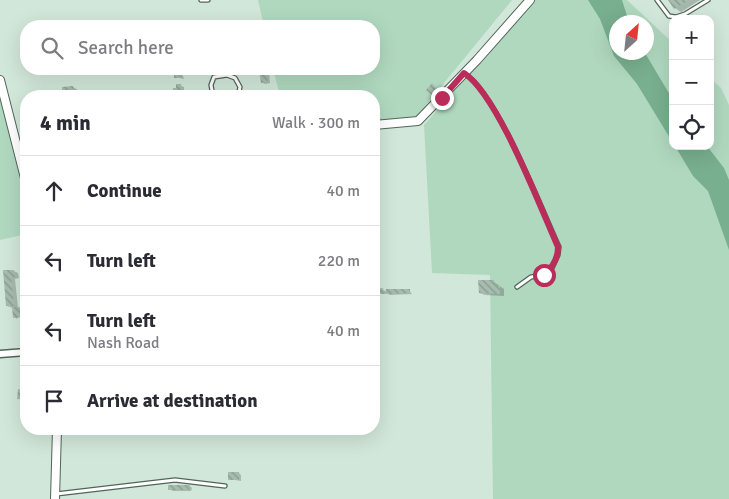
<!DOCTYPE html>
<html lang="en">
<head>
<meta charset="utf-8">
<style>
  body { margin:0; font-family:Signika,sans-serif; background:#f2f2f3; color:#2b2b33 }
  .controls { position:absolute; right:15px; top:15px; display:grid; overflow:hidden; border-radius:10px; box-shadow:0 5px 20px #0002 }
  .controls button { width:45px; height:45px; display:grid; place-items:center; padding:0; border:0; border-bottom:1px solid #e1e1e2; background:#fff; color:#2b2b33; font:25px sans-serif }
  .compass { position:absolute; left:609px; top:15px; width:45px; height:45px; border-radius:50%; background:#fff; box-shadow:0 5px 20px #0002; rotate:27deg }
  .stop { position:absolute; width:15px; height:15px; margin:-11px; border:4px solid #ba2c59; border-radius:50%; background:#fff }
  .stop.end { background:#ba2c59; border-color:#fff; box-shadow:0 1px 5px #0008 }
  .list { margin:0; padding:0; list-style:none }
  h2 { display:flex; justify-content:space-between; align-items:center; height:65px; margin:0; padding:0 20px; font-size:21px }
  h2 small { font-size:16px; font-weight:400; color:#7c7c81 }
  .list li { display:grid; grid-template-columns:32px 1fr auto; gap:15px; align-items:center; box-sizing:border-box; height:70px; padding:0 20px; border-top:1px solid #e1e1e2 }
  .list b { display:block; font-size:19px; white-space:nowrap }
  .list p { margin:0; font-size:16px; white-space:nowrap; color:#7c7c81 }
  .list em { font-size:16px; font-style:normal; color:#7c7c81 }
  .icon { flex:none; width:28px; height:28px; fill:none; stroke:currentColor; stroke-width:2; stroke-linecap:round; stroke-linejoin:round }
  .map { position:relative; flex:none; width:729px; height:499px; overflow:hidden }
  .search { position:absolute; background:#fff; box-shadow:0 5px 20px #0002; left:20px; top:20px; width:360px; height:55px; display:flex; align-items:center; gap:12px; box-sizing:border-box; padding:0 18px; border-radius:20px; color:#7c7c81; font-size:19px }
  .panel { position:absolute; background:#fff; box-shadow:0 5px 20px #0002; left:20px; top:90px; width:360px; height:345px; border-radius:20px }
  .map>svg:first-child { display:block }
  .green { fill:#b0d8bf; fill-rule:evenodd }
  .water { fill:#78af8e }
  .shadow { fill:#0003 }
  .building { fill:url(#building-back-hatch) }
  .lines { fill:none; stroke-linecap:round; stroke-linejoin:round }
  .service-casing { stroke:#526559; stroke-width:5.5 }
  .minor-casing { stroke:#526559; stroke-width:9 }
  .tertiary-casing { stroke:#526559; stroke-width:10 }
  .service { stroke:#fff; stroke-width:3 }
  .minor { stroke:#fff; stroke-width:6 }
  .tertiary { stroke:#fff; stroke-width:8 }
  .route { stroke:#ba2c59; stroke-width:6 }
</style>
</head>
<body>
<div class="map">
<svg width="729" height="499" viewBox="0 0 729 499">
  <defs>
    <pattern id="building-back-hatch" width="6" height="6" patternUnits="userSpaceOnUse" patternTransform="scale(1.25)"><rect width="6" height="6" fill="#a6bcae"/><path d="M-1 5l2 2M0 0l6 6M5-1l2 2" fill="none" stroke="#889a8e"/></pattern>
  </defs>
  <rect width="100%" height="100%" fill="#d1e7d9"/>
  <!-- green -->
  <g class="green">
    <path d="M258 0H512L417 116 374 123V96H280L273 69H374V26H264Z"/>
    <path d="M534 0H627L673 43V146H710V78L721 88 729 105V499H493L490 275 432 273 424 125ZM616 22H646V52H616Z"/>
    <path d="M0 80 26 203V234L0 240Z"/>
  </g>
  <!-- water -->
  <g class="water">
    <path d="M588 0H622L629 22H616V52L645 53 673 100V143L637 84 614 56 600 19Z"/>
    <path d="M675 146H707L724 168 729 180V250L708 191 693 176Z"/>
  </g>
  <!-- shadow -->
  <g class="shadow">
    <path d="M670 0H700L681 12 675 8Z"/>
    <path d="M178 70 181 71 184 79 175 77Z"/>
    <path d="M266 71 269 72 270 83 265 84 262 82Z"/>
    <path d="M181 86 184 87V96L175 93Z"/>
    <path d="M73 87 78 90 77 96H62L63 88Z"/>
    <path d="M434 87 440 92 436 96 428 90Z"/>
    <path d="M192 92 197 94V96H192Z"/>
    <path d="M14 271 18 273 19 278 15 279 18 308H23L22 295H26V316L17 317V319L14 317 13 308 7 306 4 272Z"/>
    <path d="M494 282 504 289V296L485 295 480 293Z"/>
    <path d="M374 290H383L388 292 409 290 412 294 390 295 386 293V294H374Z"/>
    <path d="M239 473 241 475V481L229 479Z"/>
    <path d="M170 486H190L192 488 191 491H172Z"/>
  </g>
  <!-- building -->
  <g class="building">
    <path d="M668 0H689L674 9Z"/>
    <path d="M174 69H179L181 78H174Z"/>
    <path d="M266 69 268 82 261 83 259 70Z"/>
    <path d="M432 83 438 90 432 95 426 90Z"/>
    <path d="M176 84H181L182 94H173V88H176Z"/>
    <path d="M73 86 74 96H62V87Z"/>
    <path d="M3 270H14L15 277H11L14 306H6Z"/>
    <path d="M478 280H494L495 286H500V294L479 293Z"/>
    <path d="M383 288 384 294H374V289Z"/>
    <path d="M386 289H410V293L386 294Z"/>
    <path d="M21 294H26V317L13 318 12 307H22Z"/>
    <path d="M18 389 26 390V400L17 399Z"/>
    <rect x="228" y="472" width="11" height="8"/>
    <path d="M168 485H190L189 490H168Z"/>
  </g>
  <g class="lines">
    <defs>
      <g id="service">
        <path d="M201 0H208"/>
        <path d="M657 0 669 16 676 17 685 14 708 0"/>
        <path d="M465 74C497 94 541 208 559 247L558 255 552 268 544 275 531 277 517 287"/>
        <path d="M213 96 211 85 214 77 227 75 235 78 240 87 238 96"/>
        <path d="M56 494 175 480 225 486"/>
      </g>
      <path id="minor" d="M0 354 26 352"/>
      <g id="tertiary">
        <path d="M0 80 26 182"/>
        <path d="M374 125 418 121 477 60 530 0"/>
        <path d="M55 499 57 429"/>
      </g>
    </defs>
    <!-- service casing -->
    <use href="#service" class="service-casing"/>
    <!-- minor casing -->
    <use href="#minor" class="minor-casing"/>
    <!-- tertiary casing -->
    <use href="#tertiary" class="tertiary-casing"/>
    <!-- service -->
    <use href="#service" class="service"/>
    <!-- minor -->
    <use href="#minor" class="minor"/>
    <!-- tertiary -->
    <use href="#tertiary" class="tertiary"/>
  </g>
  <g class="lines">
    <!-- route -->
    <path class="route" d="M442 98 464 73C498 95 540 207 558 247 558 259 553 267 544 275"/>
  </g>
</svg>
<div class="controls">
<button>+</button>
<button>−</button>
<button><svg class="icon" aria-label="locate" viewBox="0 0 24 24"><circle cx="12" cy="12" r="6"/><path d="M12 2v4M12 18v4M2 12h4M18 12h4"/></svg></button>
</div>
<svg class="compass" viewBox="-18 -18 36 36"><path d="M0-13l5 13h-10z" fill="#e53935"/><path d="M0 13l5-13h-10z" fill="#7c7c81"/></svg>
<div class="stop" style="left:544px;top:275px"></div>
<div class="stop end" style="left:442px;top:98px"></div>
<div class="search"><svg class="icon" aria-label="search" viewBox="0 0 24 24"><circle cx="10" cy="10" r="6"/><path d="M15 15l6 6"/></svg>Search here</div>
<section class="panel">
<h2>4 min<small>Walk · 300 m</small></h2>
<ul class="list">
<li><svg class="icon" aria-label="ahead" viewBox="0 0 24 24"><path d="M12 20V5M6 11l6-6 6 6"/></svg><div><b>Continue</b></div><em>40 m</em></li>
<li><svg class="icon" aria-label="left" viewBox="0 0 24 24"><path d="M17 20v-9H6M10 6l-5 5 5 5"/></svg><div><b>Turn left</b></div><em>220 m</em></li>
<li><svg class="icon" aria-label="left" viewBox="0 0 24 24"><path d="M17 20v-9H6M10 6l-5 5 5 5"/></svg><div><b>Turn left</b><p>Nash Road</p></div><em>40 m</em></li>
<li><svg class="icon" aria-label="arrive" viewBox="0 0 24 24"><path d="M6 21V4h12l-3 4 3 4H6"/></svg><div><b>Arrive at destination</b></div></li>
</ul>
</section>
</div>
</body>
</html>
